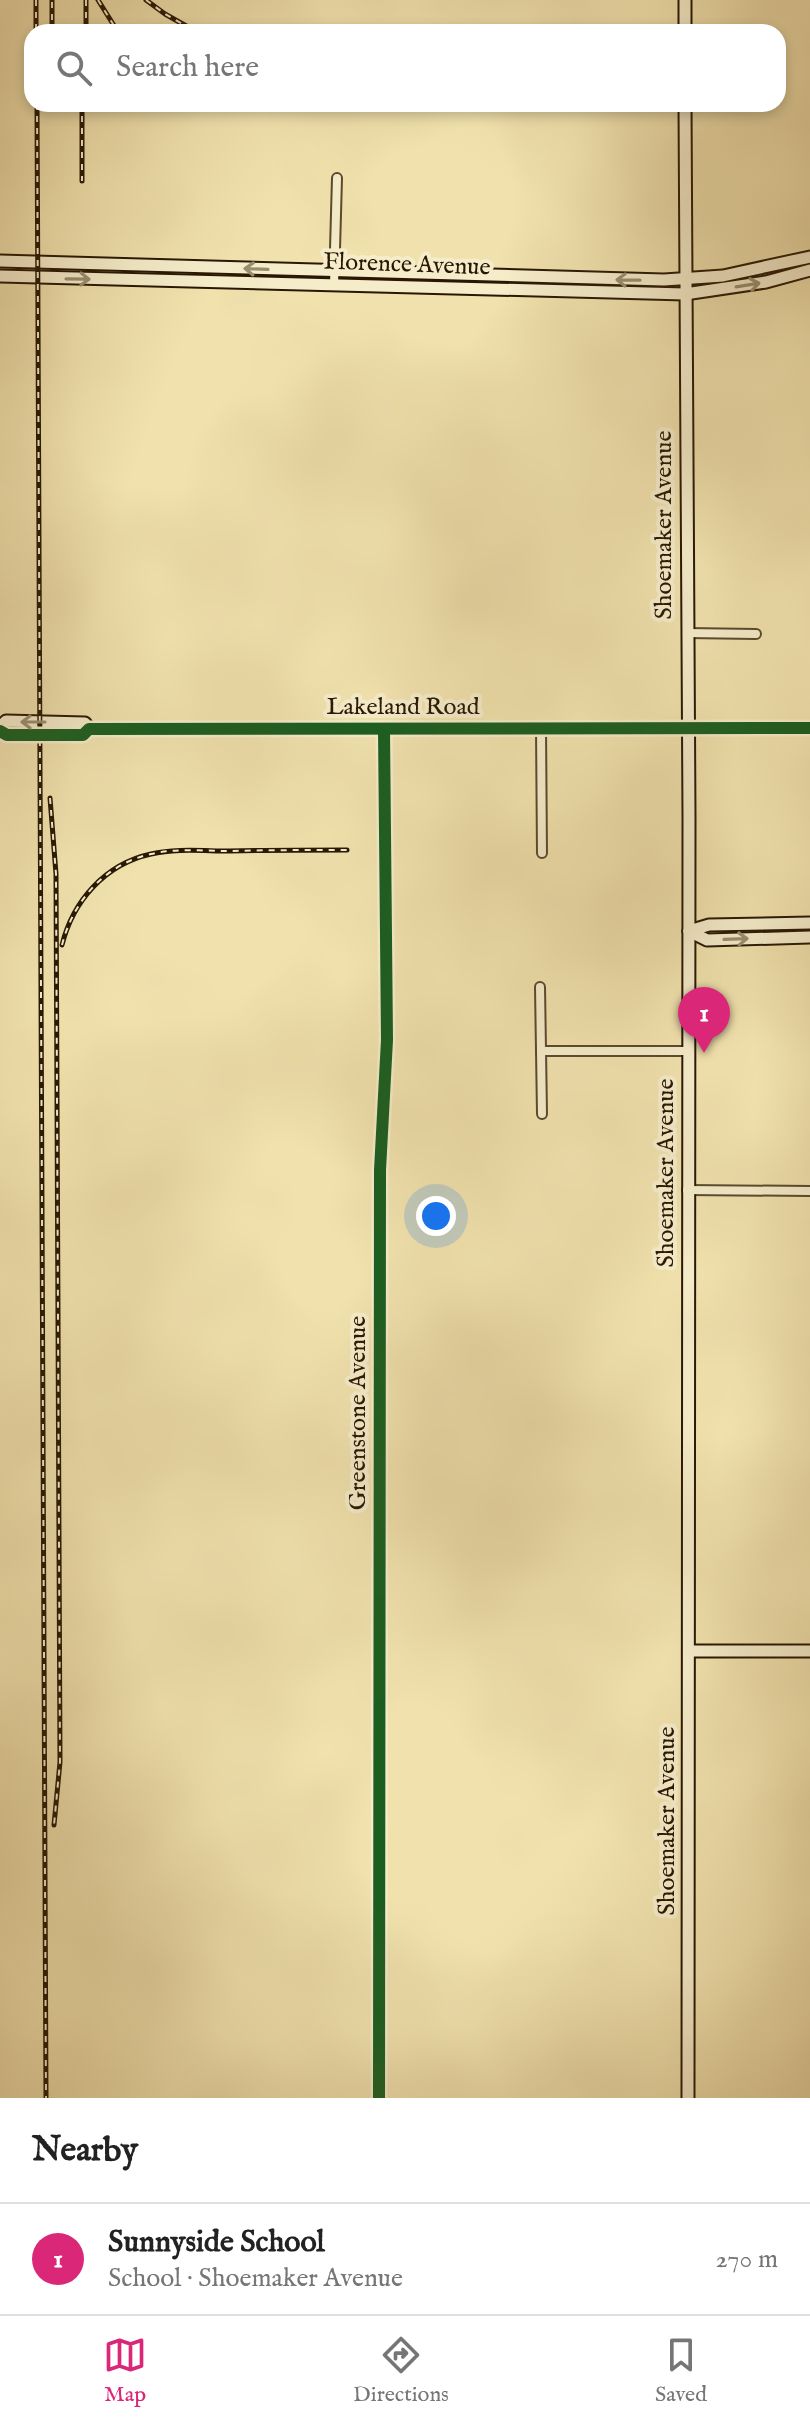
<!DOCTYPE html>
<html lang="en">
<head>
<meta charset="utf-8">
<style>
  body { margin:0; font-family:"IM FELL English",serif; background:#f2f2f2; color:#222 }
  .you { position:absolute; left:436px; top:1216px; width:28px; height:28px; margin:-20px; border:6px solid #fff; border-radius:50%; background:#1a73e8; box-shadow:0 0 0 12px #1a73e833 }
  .badge { display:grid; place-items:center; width:52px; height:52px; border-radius:50%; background:#db2777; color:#fff; font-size:26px; font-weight:700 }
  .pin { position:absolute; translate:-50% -66px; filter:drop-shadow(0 2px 4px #0008) }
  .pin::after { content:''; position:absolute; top:42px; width:28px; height:24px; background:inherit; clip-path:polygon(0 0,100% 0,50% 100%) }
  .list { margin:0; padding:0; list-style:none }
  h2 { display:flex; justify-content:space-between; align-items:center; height:104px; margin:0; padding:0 32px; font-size:34px }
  h2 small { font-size:26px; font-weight:400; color:#767676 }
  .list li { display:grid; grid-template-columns:52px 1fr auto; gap:24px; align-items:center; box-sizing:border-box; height:112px; padding:0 32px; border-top:2px solid #e0e0e0 }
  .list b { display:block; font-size:30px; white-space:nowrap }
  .list p { margin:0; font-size:26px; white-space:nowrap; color:#767676 }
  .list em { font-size:26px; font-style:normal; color:#767676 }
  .icon { flex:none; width:44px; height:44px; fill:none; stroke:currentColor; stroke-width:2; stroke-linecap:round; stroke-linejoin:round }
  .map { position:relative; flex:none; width:810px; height:2098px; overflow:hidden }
  .search { position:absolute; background:#fff; box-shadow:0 4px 12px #0003; left:24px; right:24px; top:24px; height:88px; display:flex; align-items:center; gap:20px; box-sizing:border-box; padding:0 28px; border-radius:24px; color:#767676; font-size:30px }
  .sheet { height:216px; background:#fff }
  nav { display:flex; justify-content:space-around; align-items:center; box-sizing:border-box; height:112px; border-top:2px solid #e0e0e0; background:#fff; font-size:22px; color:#767676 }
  nav a { display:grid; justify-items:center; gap:4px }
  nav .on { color:#db2777 }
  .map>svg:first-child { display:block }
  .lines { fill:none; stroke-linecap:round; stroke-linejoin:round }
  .street-casing { stroke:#5a4a2e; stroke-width:12 }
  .secondary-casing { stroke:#281803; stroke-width:15 }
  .street { stroke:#f5ecca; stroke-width:8 }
  .secondary { stroke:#f5ecca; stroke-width:11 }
  .rail-casing { stroke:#281803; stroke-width:5 }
  .rail { stroke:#f5ecca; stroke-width:2; stroke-dasharray:6; stroke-linecap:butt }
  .cycleway-casing { stroke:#f5ecca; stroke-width:17 }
  .cycleway { stroke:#1b5e20; stroke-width:12 }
  .oneway { stroke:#998d70 }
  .labels { text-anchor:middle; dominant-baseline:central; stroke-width:8; stroke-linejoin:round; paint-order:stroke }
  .street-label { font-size:24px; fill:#281803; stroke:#f5ecca }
</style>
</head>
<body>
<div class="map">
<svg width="810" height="2098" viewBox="0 0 810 2098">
  <rect width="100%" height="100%" fill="#f0e1ad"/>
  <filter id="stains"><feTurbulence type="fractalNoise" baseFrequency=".0025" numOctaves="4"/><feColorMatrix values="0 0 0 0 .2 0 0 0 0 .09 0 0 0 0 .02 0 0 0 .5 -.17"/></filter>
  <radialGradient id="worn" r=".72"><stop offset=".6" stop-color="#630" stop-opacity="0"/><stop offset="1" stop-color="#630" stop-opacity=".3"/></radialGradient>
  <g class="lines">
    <defs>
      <g id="street">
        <path d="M334 285 337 178"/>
        <path d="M687 633 756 634"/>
        <path d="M541 729 542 853"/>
        <path d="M540 987 542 1114"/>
        <path d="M541 1051H687"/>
        <path d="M687 1190 810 1191"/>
      </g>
      <g id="secondary">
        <path d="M685 0V32"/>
        <path d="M685 104 689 817 688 2098"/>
        <path d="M0 261 664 280 723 276 810 257"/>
        <path d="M0 276 685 294 766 282 810 270"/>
        <path d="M0 727 6 721 85 723 89 729"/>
        <path d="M0 731 7 735H83L89 729 810 728"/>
        <path d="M689 931 707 940 810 937"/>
        <path d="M689 931 709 925 810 923"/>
        <path d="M689 1651H810"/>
        <path d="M379 2098 380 1170 387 1040 384 729"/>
      </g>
    </defs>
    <!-- street casing -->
    <use href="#street" class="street-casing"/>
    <!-- secondary casing -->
    <use href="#secondary" class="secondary-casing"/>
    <!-- street -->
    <use href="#street" class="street"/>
    <!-- secondary -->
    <use href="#secondary" class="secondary"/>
    <defs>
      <g id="rail">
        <path d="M36 0V32"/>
        <path d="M86 0V32"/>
        <path d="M98 0 118 32"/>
        <path d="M146 0 165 14 197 32"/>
        <path d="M52 32V0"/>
        <path d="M37 104 46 2098"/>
        <path d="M82 104V181"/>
        <path d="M50 798 56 874 60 1762 54 1825"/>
        <path d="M62 945C73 901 105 864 151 854 176 848 204 851 230 851 269 850 308 850 347 850"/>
      </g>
    </defs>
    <!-- rail casing -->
    <use href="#rail" class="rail-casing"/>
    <!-- rail -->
    <use href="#rail" class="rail"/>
    <defs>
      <g id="cycleway">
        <path d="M0 731 7 735H83L89 729 810 728"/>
        <path d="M379 2098 380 1170 387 1040 384 729"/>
      </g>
    </defs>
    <!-- cycleway casing -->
    <use href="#cycleway" class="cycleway-casing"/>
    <!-- cycleway -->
    <use href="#cycleway" class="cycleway"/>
  </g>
  <!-- one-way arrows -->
  <defs><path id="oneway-shaft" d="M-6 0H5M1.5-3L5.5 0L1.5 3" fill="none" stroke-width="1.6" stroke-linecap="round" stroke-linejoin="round" transform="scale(2)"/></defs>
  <g class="oneway">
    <use href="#oneway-shaft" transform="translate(256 269) rotate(-178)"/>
    <use href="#oneway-shaft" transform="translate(78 279) rotate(1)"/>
    <use href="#oneway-shaft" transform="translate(628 280) rotate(-179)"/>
    <use href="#oneway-shaft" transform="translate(748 285) rotate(-9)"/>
    <use href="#oneway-shaft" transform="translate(33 722) rotate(-180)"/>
    <use href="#oneway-shaft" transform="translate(736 939) rotate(-2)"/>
  </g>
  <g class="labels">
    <!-- street labels -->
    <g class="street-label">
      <text transform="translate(407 265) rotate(2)">Florence Avenue</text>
      <text transform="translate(664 525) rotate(-90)">Shoemaker Avenue</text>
      <text x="403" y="707">Lakeland Road</text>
      <text transform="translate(666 1173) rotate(-90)">Shoemaker Avenue</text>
      <text transform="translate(358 1413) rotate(-90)">Greenstone Avenue</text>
      <text transform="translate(667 1821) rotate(-90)">Shoemaker Avenue</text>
    </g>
  </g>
  <rect width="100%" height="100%" filter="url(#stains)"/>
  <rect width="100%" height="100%" fill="url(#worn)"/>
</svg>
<div class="you"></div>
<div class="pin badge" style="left:704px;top:1053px">1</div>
<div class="search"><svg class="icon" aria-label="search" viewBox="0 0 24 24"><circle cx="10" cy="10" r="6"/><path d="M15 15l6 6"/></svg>Search here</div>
</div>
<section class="sheet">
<h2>Nearby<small></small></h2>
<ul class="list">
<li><span class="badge">1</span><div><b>Sunnyside School</b><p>School · Shoemaker Avenue</p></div><em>270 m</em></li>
</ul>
</section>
<nav>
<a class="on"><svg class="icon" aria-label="map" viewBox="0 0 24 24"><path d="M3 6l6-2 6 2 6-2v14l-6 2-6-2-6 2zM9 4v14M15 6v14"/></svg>Map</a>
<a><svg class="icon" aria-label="directions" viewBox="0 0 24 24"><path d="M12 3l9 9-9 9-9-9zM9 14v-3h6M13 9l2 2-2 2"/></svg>Directions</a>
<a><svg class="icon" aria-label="saved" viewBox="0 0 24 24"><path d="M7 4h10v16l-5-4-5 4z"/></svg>Saved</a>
</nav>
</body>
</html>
